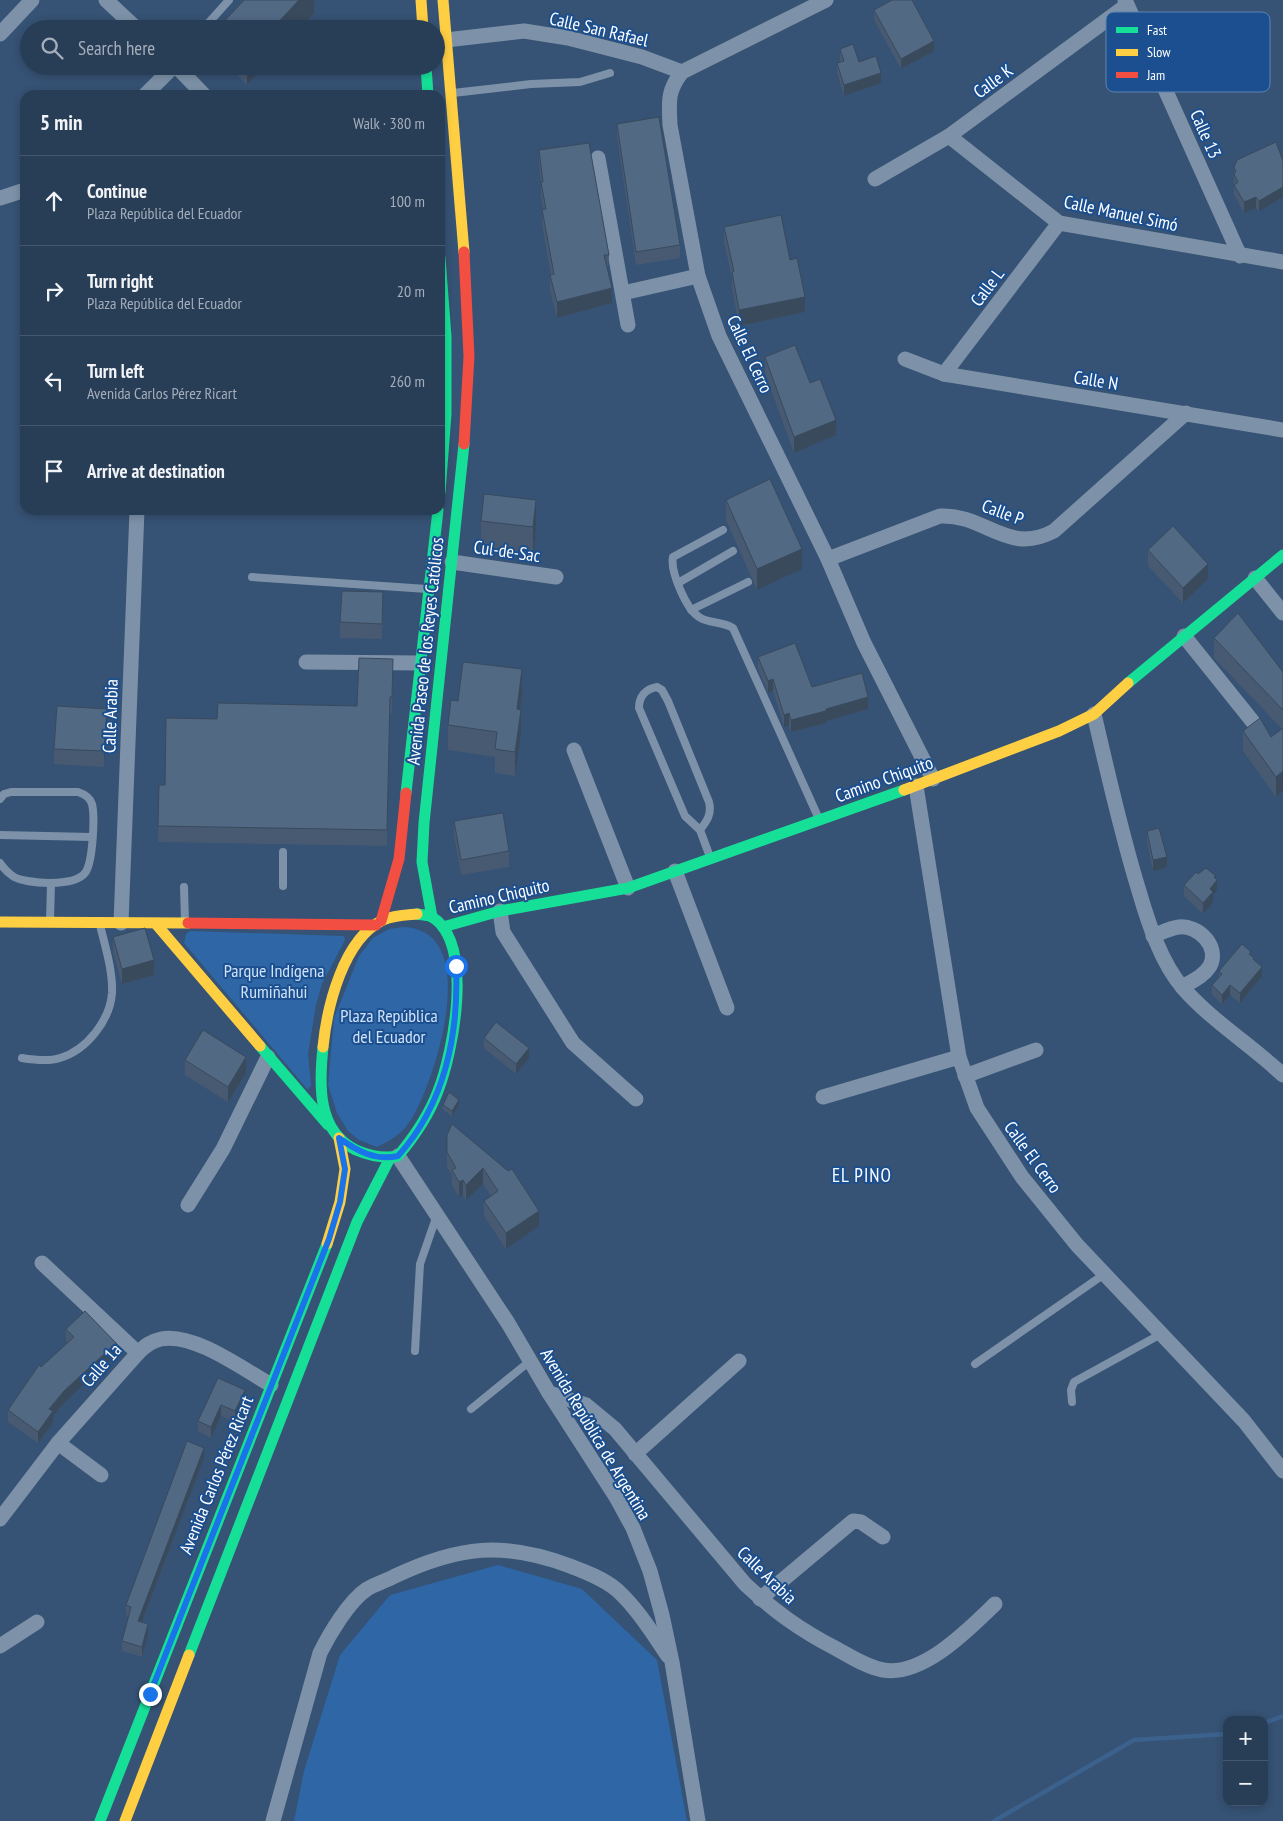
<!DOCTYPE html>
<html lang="en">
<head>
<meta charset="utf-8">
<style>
  body { margin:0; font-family:"PT Sans Narrow",sans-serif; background:#30455d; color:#f1f3f6 }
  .controls { position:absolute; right:15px; bottom:15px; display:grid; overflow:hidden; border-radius:10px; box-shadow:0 2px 8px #0003 }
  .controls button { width:45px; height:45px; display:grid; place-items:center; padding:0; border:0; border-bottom:1px solid #44576d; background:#283e57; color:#f1f3f6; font:25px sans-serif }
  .stop { position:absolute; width:15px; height:15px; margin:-11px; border:4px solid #1a73e8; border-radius:50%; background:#fff }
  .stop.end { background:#1a73e8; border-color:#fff; box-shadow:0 1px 5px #0008 }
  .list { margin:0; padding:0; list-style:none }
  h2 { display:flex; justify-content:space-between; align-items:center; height:65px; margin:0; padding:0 20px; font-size:21px }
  h2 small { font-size:16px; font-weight:400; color:#a5aeba }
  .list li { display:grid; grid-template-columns:32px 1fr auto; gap:15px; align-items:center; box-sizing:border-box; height:90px; padding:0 20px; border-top:1px solid #44576d }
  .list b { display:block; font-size:19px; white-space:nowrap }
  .list p { margin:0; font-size:16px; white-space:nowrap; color:#a5aeba }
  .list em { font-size:16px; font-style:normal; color:#a5aeba }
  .icon { flex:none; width:28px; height:28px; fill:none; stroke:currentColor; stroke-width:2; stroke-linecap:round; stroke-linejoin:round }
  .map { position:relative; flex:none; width:1283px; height:1821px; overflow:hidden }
  .search { position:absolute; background:#283e57; box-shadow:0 2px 8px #0003; left:20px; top:20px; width:425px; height:55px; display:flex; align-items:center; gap:12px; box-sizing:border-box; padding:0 18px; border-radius:28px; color:#a5aeba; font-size:19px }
  .panel { position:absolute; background:#283e57; box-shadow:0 2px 8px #0003; left:20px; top:90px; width:425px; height:425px; border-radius:15px }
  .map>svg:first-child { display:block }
  .green { fill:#2f66a5 }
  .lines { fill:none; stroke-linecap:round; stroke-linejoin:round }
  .stream { stroke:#3b618d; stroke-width:4.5 }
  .lane { stroke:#7d92a8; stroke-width:8 }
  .street { stroke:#7d92a8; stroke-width:15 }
  .fast { stroke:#16e098; stroke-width:11 }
  .slow { stroke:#ffcf43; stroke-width:11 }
  .jam { stroke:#f24e42; stroke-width:11 }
  .wall { fill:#475a72 }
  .shaded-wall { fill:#394a5c }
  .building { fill:#526984; stroke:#394a5c }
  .route { stroke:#1a73e8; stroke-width:6 }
  .labels { text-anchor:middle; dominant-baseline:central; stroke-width:4; stroke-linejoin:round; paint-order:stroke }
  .street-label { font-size:18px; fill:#fff; stroke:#1b4f8f }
  .park-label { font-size:18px; fill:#cfe3fa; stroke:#1b4f8f }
  .neighbourhood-label { font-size:19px; letter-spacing:1px; fill:#fff; stroke:#1b4f8f }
  .key { fill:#1b4f8f; stroke:#5f84b1; stroke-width:1 }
  .key-label { font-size:14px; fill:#fff }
</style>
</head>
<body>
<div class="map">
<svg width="1283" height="1821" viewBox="0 0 1283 1821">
  <rect width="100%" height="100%" fill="#365274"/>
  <!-- green -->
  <g class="green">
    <path d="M404 927C483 931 436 1078 412 1118 403 1133 392 1140 377 1147L359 1140 348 1131 337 1113 328 1085 334 1018 359 956 373 938 389 929Z"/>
    <path d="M190 931 344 936 345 940 322 984 316 1005 308 1054 311 1085 308 1090 184 943 186 934Z"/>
    <path d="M498 1565 582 1589 657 1660 687 1821H294L304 1771 340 1655 390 1595Z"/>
  </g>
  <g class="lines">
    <!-- stream -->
    <g class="stream">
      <path d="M1264 1723 1283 1716"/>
      <path d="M994 1821 1134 1740 1227 1734"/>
    </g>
    <!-- lane -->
    <g class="lane">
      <path d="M203 29 229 0"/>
      <path d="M453 93 531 84 580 82 610 73"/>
      <path d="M723 530 673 557C670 571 686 609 699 617 709 624 722 621 733 628L819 819"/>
      <path d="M252 577 427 589"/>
      <path d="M678 583 733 551"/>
      <path d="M691 610 748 582"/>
      <path d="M0 799 4 794 11 792H78C84 794 90 797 92 804 95 816 93 863 85 873 74 887 28 884 14 877 8 873 4 869 0 863"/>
      <path d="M700 830C707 821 712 814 709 802L668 701 662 690 657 687C645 689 639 697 639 708L685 816 700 830 710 857"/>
      <path d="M0 835 92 837"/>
      <path d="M283 852V886"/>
      <path d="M184 887 185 922"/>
      <path d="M50 921 51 883"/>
      <path d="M22 1058C34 1060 48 1062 60 1058 87 1050 110 1020 112 993 113 971 105 946 100 925"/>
      <path d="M415 1351 420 1264 437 1215"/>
      <path d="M975 1364 1103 1275"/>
      <path d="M1072 1402 1071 1390 1074 1382 1161 1334"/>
      <path d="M471 1409 530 1361"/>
    </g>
    <!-- street -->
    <g class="street">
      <path d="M106 0 137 29"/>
      <path d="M826 0 682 72C667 91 669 102 670 125L698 276 719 336 828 559 864 643 933 779"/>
      <path d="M1125 0 1240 256"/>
      <path d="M0 34 32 0"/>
      <path d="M446 40 524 31 568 38 642 57 682 72"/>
      <path d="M176 66 204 95"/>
      <path d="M145 95 174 66"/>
      <path d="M949 136 1059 223 1283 262"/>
      <path d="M598 158 628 325"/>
      <path d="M875 179 949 136 1127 5"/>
      <path d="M0 198 25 190"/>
      <path d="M623 293 698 276"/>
      <path d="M905 359 944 374 1283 430"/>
      <path d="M944 374 1059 223"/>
      <path d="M828 559 940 516C986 514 1007 556 1054 531L1186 413"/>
      <path d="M452 562 556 577"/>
      <path d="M1255 578 1283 613"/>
      <path d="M1184 636 1253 722"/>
      <path d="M306 662 421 663"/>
      <path d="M1094 714C1108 774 1121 833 1139 891 1148 922 1161 963 1183 988 1212 1021 1251 1045 1283 1075"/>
      <path d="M574 750 628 888"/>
      <path d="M916 786 959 1057 977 1108 1022 1177 1077 1245 1244 1421 1283 1471"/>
      <path d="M675 871 727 1008"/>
      <path d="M500 911 503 932 573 1043 636 1099"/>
      <path d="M121 923 137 510"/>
      <path d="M1153 936C1161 933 1170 928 1179 927 1198 925 1220 946 1210 966 1203 977 1192 981 1182 987"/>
      <path d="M965 1076 1036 1050"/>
      <path d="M823 1097 959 1057"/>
      <path d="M398 1156 508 1323 549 1393 616 1497 633 1528 650 1571 662 1615 672 1662 698 1821"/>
      <path d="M188 1205 223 1149 268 1057"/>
      <path d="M42 1263 138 1353"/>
      <path d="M549 1393 586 1405 615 1429 745 1584C774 1611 800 1630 835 1648 850 1656 866 1667 883 1670 923 1677 969 1629 995 1604"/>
      <path d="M58 1443 101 1475"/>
      <path d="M635 1454 739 1361"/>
      <path d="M0 1519 58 1443 138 1353C145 1346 151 1341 161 1339 193 1332 243 1369 271 1385"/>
      <path d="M760 1599 853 1521 861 1522 883 1537"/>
      <path d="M0 1646 37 1622"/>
      <path d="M273 1821 320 1653C330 1633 349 1601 367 1589 375 1584 386 1581 395 1576 459 1546 503 1541 570 1566 586 1572 604 1579 617 1590 637 1608 653 1634 668 1656"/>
    </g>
    <!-- fast -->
    <g class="fast">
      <path d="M426 66 428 95"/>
      <path d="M440 258 446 337V414L440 492"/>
      <path d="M1128 683 1283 555"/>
      <path d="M406 793 438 510"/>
      <path d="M432 917 422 862 424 823 464 444"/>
      <path d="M443 927 500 911 628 888 904 790"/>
      <path d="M260 1046 328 1125"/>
      <path d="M323 1047C319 1085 317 1131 356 1150 370 1156 383 1159 398 1156 414 1137 429 1115 438 1091 453 1053 475 943 432 917 428 915 422 915 417 914"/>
      <path d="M189 1655 357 1222 390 1158"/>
      <path d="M100 1821 327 1244"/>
    </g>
    <!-- slow -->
    <g class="slow">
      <path d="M421 0 423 29"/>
      <path d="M443 0 464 252"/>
      <path d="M904 790 1059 731 1094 714 1128 683"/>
      <path d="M0 922 188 923"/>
      <path d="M156 924 260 1046"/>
      <path d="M323 1047C327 1007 343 939 383 920 394 915 406 915 417 914"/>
      <path d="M327 1244 340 1202 345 1169 339 1138"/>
      <path d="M125 1821 189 1655"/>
    </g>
    <!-- jam -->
    <g class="jam">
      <path d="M464 252 469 356 464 444"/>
      <path d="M381 921 399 859 406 793"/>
      <path d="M188 923 376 925"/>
    </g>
  </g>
  <!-- wall -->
  <g class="wall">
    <path d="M874 10 934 51 901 69 874 20Z"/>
    <path d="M840 49 859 62 881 83 844 96 837 73V63L840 62Z"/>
    <path d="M228 66H264L247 85Z"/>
    <path d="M617 124 680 245V258L636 265 617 137Z"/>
    <path d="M1276 142 1259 211 1256 208 1244 213 1234 195V167Z"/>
    <path d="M539 150 609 255 608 270 612 303 557 318 550 290V275H551L542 224 543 209 541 198V182L539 166Z"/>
    <path d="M724 227 790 260 805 312 739 326 732 287V277L724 243Z"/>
    <path d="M765 357 810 383 836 435 794 453 765 373Z"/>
    <path d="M536 500V530L533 557 481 551V521Z"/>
    <path d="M726 500 802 569 757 590 726 520Z"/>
    <path d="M1148 550 1208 579 1183 603 1148 566Z"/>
    <path d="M383 607 382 639 340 638V622Z"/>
    <path d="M1214 638 1283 672V791L1276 797 1243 751V731L1271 737 1282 729 1214 658Z"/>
    <path d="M758 657 812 687 868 709 826 721V723L791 732 789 726 784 727 773 691 768 693 758 669Z"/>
    <path d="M393 675 392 713H390L387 846 158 842 159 785H165L357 706Z"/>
    <path d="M522 694 520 710 521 734 515 776 495 773V757L448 750V725L458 701Z"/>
    <path d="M107 724 104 767 54 764V749Z"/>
    <path d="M454 821 509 851V867L461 875 454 836Z"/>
    <path d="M1147 831 1167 867 1153 871 1147 841Z"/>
    <path d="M1198 874 1216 878 1217 890 1213 895V903L1203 914 1184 896V885Z"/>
    <path d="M113 937 154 975 122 984 113 952Z"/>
    <path d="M1251 955 1262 976 1240 1003 1230 995 1222 1004 1212 995V985L1219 977V971Z"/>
    <path d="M484 1038 529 1058 516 1074 484 1048Z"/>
    <path d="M185 1060 246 1073 228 1102 185 1075Z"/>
    <path d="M443 1105H459L452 1116 443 1110Z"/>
    <path d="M452 1124 539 1226 506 1249 484 1216V1201L491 1196 483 1184 466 1200 463 1195 459 1197 452 1185V1175L447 1167V1135Z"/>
    <path d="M66 1329 116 1354 64 1403 53 1416V1423L38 1443 8 1422V1410L41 1367 68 1343 66 1341Z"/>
    <path d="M218 1378 245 1400 235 1422 221 1416 211 1438 198 1431V1421Z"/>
    <path d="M204 1458 142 1622 148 1634 142 1657 122 1651V1641L129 1616 126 1615V1605Z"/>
  </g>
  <!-- shaded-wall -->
  <g class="shaded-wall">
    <path d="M299 0H314V13L300 29H272Z"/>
    <path d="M934 41V51L901 69V59Z"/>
    <path d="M247 66H264L247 85Z"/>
    <path d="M881 73V83L844 96V85Z"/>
    <path d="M1283 187V197L1259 211V201Z"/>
    <path d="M1256 197V208L1244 213V202Z"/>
    <path d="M612 288V303L557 318V302Z"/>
    <path d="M805 297V312L739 326V310Z"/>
    <path d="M836 420V435L794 453V437Z"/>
    <path d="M536 500V530L533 557V527Z"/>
    <path d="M802 549V569L757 590V569Z"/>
    <path d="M1208 564V579L1183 603V588Z"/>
    <path d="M522 669V694L517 734V709Z"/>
    <path d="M773 679V691L768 693V681Z"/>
    <path d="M868 697V709L826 721V723L791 732V720Z"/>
    <path d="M107 709V724L104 767V751Z"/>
    <path d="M521 710V734L515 776V752Z"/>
    <path d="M789 713V726L784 727V715Z"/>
    <path d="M1283 771V791L1276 797V777Z"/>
    <path d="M1167 857V867L1153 871V860Z"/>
    <path d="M1216 876V882L1217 880V890L1213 895V903L1203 914V903Z"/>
    <path d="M154 960V975L122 984V969Z"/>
    <path d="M1262 967V976L1240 1003V993Z"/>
    <path d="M1230 985V995L1222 1004V995Z"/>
    <path d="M529 1048V1058L516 1074V1064Z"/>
    <path d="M246 1057V1073L228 1102V1087Z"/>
    <path d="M459 1100V1105L452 1116V1111Z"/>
    <path d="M483 1168V1184L466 1200V1185Z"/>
    <path d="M463 1180V1195L459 1197V1182Z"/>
    <path d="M539 1211V1226L506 1249V1233Z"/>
    <path d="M116 1343V1354L64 1403 53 1416V1423L38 1443V1432L49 1409 64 1391Z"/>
    <path d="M245 1390V1400L235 1422V1411Z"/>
    <path d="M221 1405V1416L211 1438V1427Z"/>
    <path d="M204 1448V1458L138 1632V1621Z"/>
    <path d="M148 1624V1634L142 1657V1647Z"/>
  </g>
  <!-- building -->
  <g class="building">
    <path d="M244 0H299L272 29H219L218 28Z"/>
    <path d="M892 0H912L934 41 901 59 874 10Z"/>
    <path d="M853 44 859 62 876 56 881 73 844 85 837 63 844 61 840 49Z"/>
    <path d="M659 117 680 245 636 252 617 124Z"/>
    <path d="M1276 142 1283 161V187L1259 201 1256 197 1244 202 1234 185 1238 182 1234 174 1236 172 1234 167 1237 160Z"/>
    <path d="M589 143 609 255H604L612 288 557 302 550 275 554 274 542 209H546L541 182H543L539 150Z"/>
    <path d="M781 215 790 260 797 258 805 297 739 310 732 272 734 271 724 227Z"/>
    <path d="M795 345 810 383 820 379 836 420 794 437 765 357Z"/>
    <path d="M770 479 802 549 757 569 726 500Z"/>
    <path d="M484 494 536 500 533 527 481 521Z"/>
    <path d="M1173 526 1208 564 1183 588 1148 550Z"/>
    <path d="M342 591 383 592 382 624 340 622Z"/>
    <path d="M1238 613 1283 672V710L1214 638Z"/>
    <path d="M795 643 812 687 862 673 868 697 826 709V711L791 720 789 713 784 715 773 679 768 681 758 657Z"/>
    <path d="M359 658 393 659 392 697H390L387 830 158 826 159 785H165L166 718 217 719 218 703 357 706Z"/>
    <path d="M463 662 522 669 517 709 521 710 515 752 495 749 497 732 448 725 451 700 458 701Z"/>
    <path d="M57 706 107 709 104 751 54 749Z"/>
    <path d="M1260 718 1271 737 1283 728V771L1276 777 1243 731Z"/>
    <path d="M503 813 509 851 461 860 454 821Z"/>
    <path d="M1159 828 1167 857 1153 860 1147 831Z"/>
    <path d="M1206 868 1216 876 1214 877 1217 880 1210 889 1213 892 1203 903 1184 885 1196 872 1198 874Z"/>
    <path d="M145 928 154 960 122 969 113 937Z"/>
    <path d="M1242 944 1251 952 1249 954 1254 958 1253 959 1262 967 1240 993 1230 985 1222 995 1212 985 1222 974 1219 971Z"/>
    <path d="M496 1022 529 1048 516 1064 484 1038Z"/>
    <path d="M203 1030 246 1057 228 1087 185 1060Z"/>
    <path d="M449 1092 459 1100 452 1111 443 1105Z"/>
    <path d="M452 1124 508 1171 512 1169 539 1211 506 1233 484 1201 498 1191 483 1168 466 1185 463 1180 459 1182 452 1170 456 1168 447 1152V1135Z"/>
    <path d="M85 1311 116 1343 64 1391 49 1409 53 1411 38 1432 8 1410 39 1365 41 1367 74 1337 66 1329Z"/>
    <path d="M218 1378 245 1390 235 1411 221 1405 211 1427 198 1421Z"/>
    <path d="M187 1441 204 1448 138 1621 148 1624 142 1647 122 1641 131 1607 126 1605Z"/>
  </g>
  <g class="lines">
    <!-- route -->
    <path class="route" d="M150 1694 329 1239 340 1202 345 1169 339 1138C357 1151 375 1161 398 1156 445 1104 459 1034 456 966"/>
  </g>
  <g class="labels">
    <!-- street labels -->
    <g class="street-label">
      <text transform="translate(599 29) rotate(13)">Calle San Rafael</text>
      <text transform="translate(993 81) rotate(-36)">Calle K</text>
      <text transform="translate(1206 134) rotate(66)">Calle 13</text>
      <text transform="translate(1121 213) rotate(12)">Calle Manuel Simó</text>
      <text transform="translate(987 287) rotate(-53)">Calle L</text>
      <text transform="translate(750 354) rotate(65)">Calle El Cerro</text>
      <text transform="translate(1096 380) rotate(9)">Calle N</text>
      <text transform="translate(1003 512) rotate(20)">Calle P</text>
      <text transform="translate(507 551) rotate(8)">Cul-de-Sac</text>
      <text transform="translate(425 651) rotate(-84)">Avenida Paseo de los Reyes Católicos</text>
      <text transform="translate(110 716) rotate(-88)">Calle Arabia</text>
      <text transform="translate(884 779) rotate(-20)">Camino Chiquito</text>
      <text transform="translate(499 896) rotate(-13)">Camino Chiquito</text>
      <text transform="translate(1033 1157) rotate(54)">Calle El Cerro</text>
      <text transform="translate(101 1365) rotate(-49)">Calle 1a</text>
      <text transform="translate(596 1434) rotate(59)">Avenida República de Argentina</text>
      <text transform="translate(216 1475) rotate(-68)">Avenida Carlos Pérez Ricart</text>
      <text transform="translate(767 1575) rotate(44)">Calle Arabia</text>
    </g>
    <!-- park labels -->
    <g class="park-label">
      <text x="274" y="970">Parque Indígena<tspan x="274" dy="21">Rumiñahui</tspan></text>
      <text x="389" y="1015">Plaza República<tspan x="389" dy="21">del Ecuador</tspan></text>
    </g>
    <!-- neighbourhood labels -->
    <g class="neighbourhood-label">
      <text x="862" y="1175">EL PINO</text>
    </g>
  </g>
  <!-- legend -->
  <rect x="1106" y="12" width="164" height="80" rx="8" class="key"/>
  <rect x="1116" y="27" width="22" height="6" fill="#16e098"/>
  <rect x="1116" y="49" width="22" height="7" fill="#ffcf43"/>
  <rect x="1116" y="72" width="22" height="6" fill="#f24e42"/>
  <g class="key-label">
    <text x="1147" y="35">Fast</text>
    <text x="1147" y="57">Slow</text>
    <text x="1147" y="80">Jam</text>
  </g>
</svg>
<div class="controls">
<button>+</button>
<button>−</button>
</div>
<div class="stop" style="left:456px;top:966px"></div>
<div class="stop end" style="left:150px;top:1694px"></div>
<div class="search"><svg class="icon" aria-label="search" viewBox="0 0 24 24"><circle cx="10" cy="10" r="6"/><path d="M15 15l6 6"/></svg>Search here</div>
<section class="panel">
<h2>5 min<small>Walk · 380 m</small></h2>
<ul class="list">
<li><svg class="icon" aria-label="ahead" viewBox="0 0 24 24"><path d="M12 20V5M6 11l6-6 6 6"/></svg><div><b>Continue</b><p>Plaza República del Ecuador</p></div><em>100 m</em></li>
<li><svg class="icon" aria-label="right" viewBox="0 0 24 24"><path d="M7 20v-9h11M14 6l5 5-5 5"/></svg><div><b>Turn right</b><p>Plaza República del Ecuador</p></div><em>20 m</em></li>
<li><svg class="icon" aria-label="left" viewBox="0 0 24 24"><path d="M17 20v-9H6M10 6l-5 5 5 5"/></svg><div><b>Turn left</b><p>Avenida Carlos Pérez Ricart</p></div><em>260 m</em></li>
<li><svg class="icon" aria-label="arrive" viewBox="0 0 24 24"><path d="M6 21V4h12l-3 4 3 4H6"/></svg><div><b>Arrive at destination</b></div></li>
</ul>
</section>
</div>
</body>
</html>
